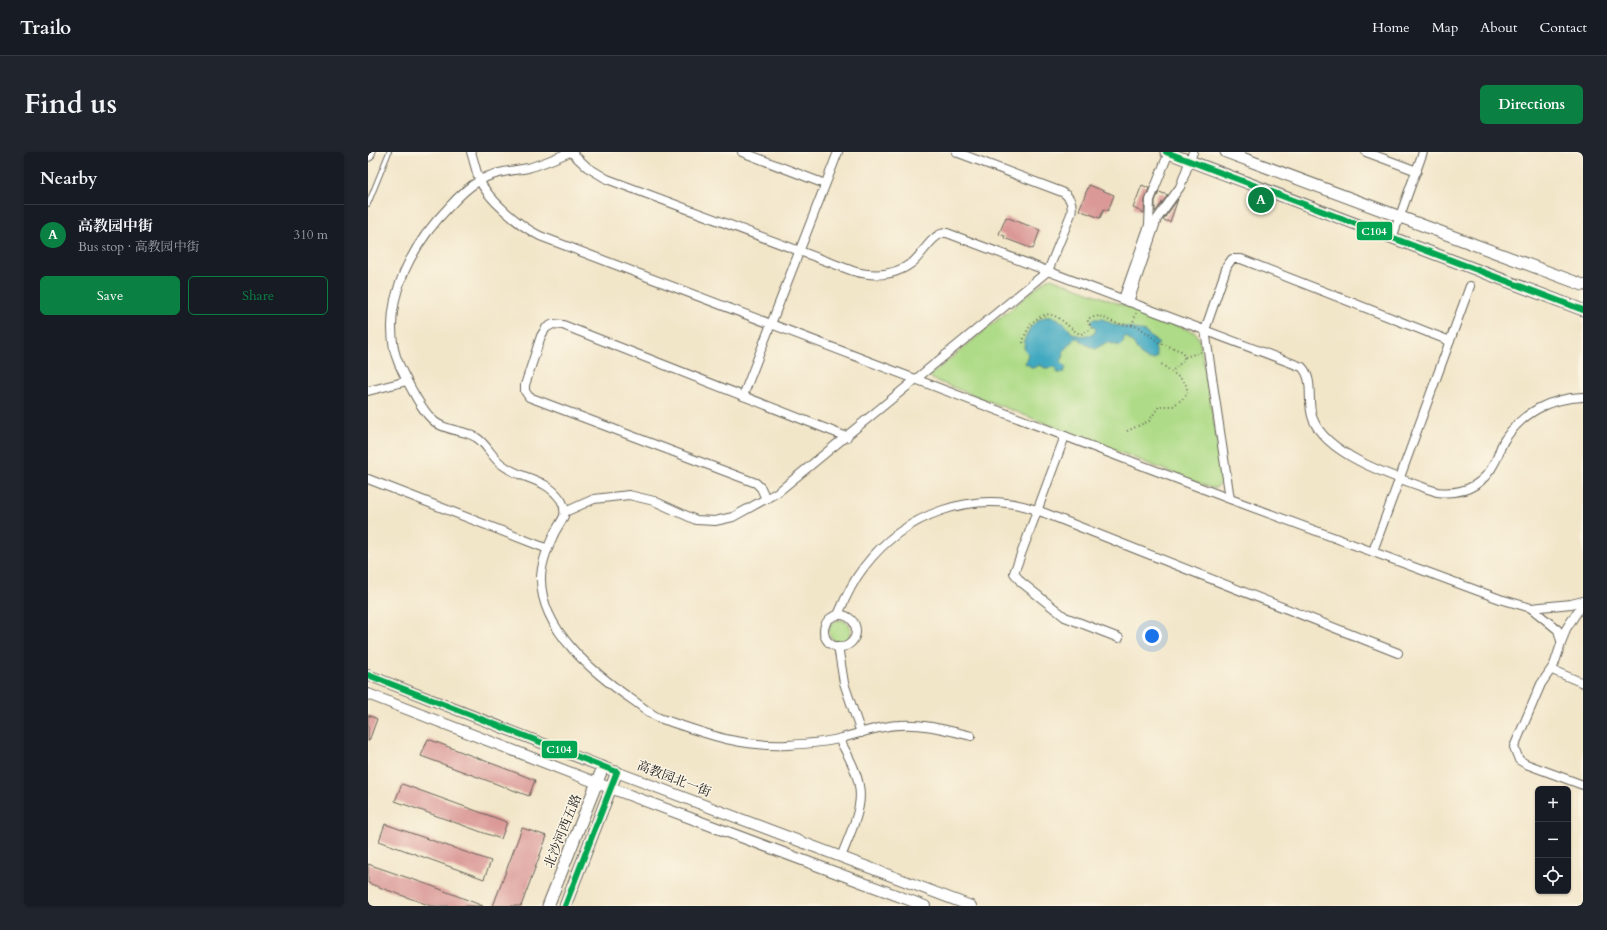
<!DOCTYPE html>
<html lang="en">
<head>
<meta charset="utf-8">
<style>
  body { margin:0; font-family:Cardo,"Noto Serif SC",serif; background:#20242c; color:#f1f3f6 }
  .controls { position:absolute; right:12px; bottom:12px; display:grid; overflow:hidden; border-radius:6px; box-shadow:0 1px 3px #0004 }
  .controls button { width:36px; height:36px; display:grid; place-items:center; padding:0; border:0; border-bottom:1px solid #363941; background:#171b24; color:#f1f3f6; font:20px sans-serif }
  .you { position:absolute; left:784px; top:484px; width:14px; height:14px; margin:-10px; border:3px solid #fff; border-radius:50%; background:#1a73e8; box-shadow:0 0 0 6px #1a73e833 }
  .badge { display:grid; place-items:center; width:26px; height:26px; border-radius:50%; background:#0b8043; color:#fff; font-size:13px; font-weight:700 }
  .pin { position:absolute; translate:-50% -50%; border:2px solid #fff; box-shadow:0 1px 4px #0006 }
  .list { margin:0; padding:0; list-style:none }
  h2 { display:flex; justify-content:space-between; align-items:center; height:52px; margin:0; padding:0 16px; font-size:17px }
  h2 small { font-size:13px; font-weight:400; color:#9ea1a6 }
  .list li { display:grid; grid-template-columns:26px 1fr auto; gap:12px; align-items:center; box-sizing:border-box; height:60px; padding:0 16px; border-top:1px solid #363941 }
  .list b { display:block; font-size:15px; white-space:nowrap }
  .list p { margin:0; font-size:13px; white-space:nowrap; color:#9ea1a6 }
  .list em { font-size:13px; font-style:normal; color:#9ea1a6 }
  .actions { display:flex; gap:8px; padding:12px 16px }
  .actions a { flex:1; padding:9px 0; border:1px solid #0b8043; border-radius:6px; text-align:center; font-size:14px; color:#0b8043 }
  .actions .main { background:#0b8043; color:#fff }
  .icon { flex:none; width:22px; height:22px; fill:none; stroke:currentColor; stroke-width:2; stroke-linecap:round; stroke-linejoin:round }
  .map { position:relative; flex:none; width:1215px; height:754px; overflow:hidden; border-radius:6px }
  header { display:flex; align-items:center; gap:24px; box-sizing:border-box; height:56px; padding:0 20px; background:#171b24; border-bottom:1px solid #363941 }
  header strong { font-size:19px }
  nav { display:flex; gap:22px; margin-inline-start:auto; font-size:14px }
  .intro { display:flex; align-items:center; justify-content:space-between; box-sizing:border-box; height:96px; padding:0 24px }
  h1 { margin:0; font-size:28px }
  .button { padding:10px 18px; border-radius:6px; background:#0b8043; color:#fff; font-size:14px; font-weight:700 }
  main { display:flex; gap:24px; padding:0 24px }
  aside { flex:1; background:#171b24; border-radius:6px; box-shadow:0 1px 3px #0004 }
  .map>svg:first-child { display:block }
  .green { fill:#aedb87; stroke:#657c52 }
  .water { fill:#41a9c1; stroke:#2e626e }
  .building { fill:#da9896 }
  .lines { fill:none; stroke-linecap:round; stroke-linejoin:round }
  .service-casing { stroke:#676359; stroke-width:6 }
  .minor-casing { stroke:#676359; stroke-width:10 }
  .tertiary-casing { stroke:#676359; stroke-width:12 }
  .secondary-casing { stroke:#676359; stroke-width:13 }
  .primary-casing { stroke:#676359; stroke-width:14 }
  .path { stroke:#676359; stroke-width:2; stroke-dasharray:1 3; stroke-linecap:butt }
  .service { stroke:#fff; stroke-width:4 }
  .minor { stroke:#fff; stroke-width:8 }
  .tertiary { stroke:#fff; stroke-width:10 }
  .secondary { stroke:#fff; stroke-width:11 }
  .primary { stroke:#fff; stroke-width:12 }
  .bus-1-casing { stroke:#fcf5e5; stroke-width:9 }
  .bus-1 { stroke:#00a651; stroke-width:6 }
  .labels { text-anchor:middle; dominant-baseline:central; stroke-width:3; stroke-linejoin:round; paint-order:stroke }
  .street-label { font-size:13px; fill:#1c1c1c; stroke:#fcf5e5 }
  .line-badge { stroke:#fcf5e5; stroke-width:1.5 }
  .badge-label { font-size:11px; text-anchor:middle; font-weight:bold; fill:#fff }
</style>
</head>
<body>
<header>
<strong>Trailo</strong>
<nav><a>Home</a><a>Map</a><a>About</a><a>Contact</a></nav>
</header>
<div class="intro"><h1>Find us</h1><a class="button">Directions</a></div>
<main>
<aside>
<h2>Nearby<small></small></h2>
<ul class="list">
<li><span class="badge">A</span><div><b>高教园中街</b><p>Bus stop · 高教园中街</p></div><em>310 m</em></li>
</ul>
<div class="actions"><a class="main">Save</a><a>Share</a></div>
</aside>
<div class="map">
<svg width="1215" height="754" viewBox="0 0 1215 754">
  <rect width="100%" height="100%" fill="#fcf5e5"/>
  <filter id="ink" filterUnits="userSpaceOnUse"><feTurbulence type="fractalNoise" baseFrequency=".025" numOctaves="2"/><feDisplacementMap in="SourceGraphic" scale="8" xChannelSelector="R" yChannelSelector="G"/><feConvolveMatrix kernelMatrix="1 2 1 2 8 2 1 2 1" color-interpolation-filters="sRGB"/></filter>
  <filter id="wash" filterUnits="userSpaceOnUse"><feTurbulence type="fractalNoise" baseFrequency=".012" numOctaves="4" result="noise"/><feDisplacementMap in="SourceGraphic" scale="16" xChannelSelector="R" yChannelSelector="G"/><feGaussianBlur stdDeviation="0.9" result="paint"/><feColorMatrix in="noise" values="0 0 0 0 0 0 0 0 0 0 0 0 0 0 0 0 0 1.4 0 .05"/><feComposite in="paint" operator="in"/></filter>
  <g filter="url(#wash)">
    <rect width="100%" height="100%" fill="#f2e6c9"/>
    <!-- green -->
    <g class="green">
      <path d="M683 126 828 181 832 191 856 328 848 336H843L564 227 562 224 565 221 678 128Z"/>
      <circle cx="472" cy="479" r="11"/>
    </g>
    <!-- water -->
    <path class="water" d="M677 165C690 163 697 172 704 181L713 184 726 182 728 177 722 170 725 167H735L746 173 763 176 777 180 791 192 787 195 789 204 787 207 781 208 772 202 766 192 758 185 756 186 755 191 752 194 739 190 727 197 717 192 710 186H707L695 199 696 204 693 209 698 216 695 221H690L687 215 677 216 672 213 665 216 657 211 660 202 656 196 657 186 662 176 669 169Z"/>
    <g id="blocks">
      <!-- building -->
      <g class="building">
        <path d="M721 33 746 43 740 59 736 57 732 66 711 58Z"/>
        <path d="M774 33 781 36 777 48 776 61 765 56Z"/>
        <path d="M791 40 800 43 787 60V49Z"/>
        <path d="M810 47 802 70 795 68Z"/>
        <path d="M638 65 672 78 665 97 636 86 637 84 631 82Z"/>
        <path d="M0 563 9 567 1 589H0Z"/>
        <path d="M60 587 167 628 161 644 53 604Z"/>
        <path d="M34 632 139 670 133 687 27 649Z"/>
        <path d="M17 672 123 709 116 727 11 689Z"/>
        <path d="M154 676 179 684 153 754H125Z"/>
        <path d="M0 712 64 734 115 754H63L0 731Z"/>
      </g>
    </g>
  </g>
  <g filter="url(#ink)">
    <use href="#blocks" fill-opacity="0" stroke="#676359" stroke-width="1"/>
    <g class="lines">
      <defs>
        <path id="service" d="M0 52 21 0"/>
        <g id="minor">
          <path d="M103 0C106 9 108 19 111 27 120 48 152 74 172 84L862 347 1132 447 1163 456 1203 452 1215 449"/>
          <path d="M202 0C188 6 174 12 160 16 143 19 125 20 111 29 100 35 90 45 81 55 45 92 16 143 26 197 29 212 37 225 44 238 50 249 57 262 67 270 80 280 96 277 109 286 120 293 124 307 136 314 155 328 177 325 193 348 196 353 197 359 196 364 193 371 188 377 185 384 179 397 173 413 173 427 173 479 227 522 266 549 275 555 284 564 294 567 339 582 370 595 420 593 437 592 454 591 470 587 490 582 510 574 531 573 555 571 579 578 603 584"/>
          <path d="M203 0 219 15 239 27 485 119C506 125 527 124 545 110 554 103 566 79 579 81L934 215C947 229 938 250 945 267 959 305 1033 327 1069 340 1095 343 1115 334 1127 310 1131 303 1132 294 1137 287 1155 260 1183 246 1215 245"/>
          <path d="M374 0 457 32"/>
          <path d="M998 0 1049 19"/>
          <path d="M1024 86 1055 0"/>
          <path d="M755 147 781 73 782 48 801 0"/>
          <path d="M761 150 789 67 812 35 825 0"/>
          <path d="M0 239 39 229"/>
          <path d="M375 244 470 0"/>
          <path d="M697 284 646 421 653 430 697 465 751 486"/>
          <path d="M0 327 180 397"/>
          <path d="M398 347 393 336 388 331 161 245 157 239V233L173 184 178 176 185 172 195 173 479 285"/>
          <path d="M862 347 837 178 859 114 864 107H873L1082 189"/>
          <path d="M197 360 226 347 261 343 286 349 328 368 347 369 365 365 410 340 680 119 703 62C705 53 703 45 694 40L588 0"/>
          <path d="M1005 399 1102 134"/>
          <path d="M1215 451 1198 477 1186 513 1173 532 1146 595 1151 608 1158 612 1215 633"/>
          <path d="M1163 456 1190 478 1193 489"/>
          <path d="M470 463C477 446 485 429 496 415 536 362 606 336 669 358L1030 501"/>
          <circle cx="472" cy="479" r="16"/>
          <path d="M470 494 476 531 493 581"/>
          <path d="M1184 518 1215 531"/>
          <path d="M471 587C502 641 495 650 473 705"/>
        </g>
        <g id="tertiary">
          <path d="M0 523 235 615 603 754"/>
          <path d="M0 542 229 631 557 754"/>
        </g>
        <g id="secondary">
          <path d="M798 0 1215 158"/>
          <path d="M858 0 1215 133"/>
          <path d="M180 754 235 615"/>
          <path d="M197 754 249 620"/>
        </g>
        <path id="primary" d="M0 3 1 0"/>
      </defs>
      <!-- service casing -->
      <use href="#service" class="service-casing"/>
      <!-- minor casing -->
      <use href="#minor" class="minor-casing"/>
      <!-- tertiary casing -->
      <use href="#tertiary" class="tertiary-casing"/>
      <!-- secondary casing -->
      <use href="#secondary" class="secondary-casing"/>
      <!-- primary casing -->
      <use href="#primary" class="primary-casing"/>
      <!-- path -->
      <g class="path">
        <path d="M764 173 768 161"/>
        <path d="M655 191C656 184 660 176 664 171 686 149 696 176 713 182L724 177 720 169 721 166 732 164 747 171 771 175 792 191 813 199 816 204V208L803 220"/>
        <path d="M817 205 833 200"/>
        <path d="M759 279 781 269 791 254H805L816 246 820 240 817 230 792 211"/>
      </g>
      <!-- service -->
      <use href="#service" class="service"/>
      <!-- minor -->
      <use href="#minor" class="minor"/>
      <!-- tertiary -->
      <use href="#tertiary" class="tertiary"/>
      <!-- secondary -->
      <use href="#secondary" class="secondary"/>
      <!-- primary -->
      <use href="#primary" class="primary"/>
      <defs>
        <g id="bus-1">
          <path d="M798 0 1215 158"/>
          <path d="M0 523 249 620 197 754"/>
        </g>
      </defs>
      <!-- bus-1 casing -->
      <use href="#bus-1" class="bus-1-casing"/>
      <!-- bus-1 -->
      <use href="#bus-1" class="bus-1"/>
    </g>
  </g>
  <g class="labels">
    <!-- street labels -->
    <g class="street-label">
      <text transform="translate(306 627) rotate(21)">高教园北一街</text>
      <text transform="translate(195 679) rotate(-68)">北沙河西五路</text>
    </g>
  </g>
  <g class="line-badge">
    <rect x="988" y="69" width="37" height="20" rx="4" fill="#00a651"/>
    <rect x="173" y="588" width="37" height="19" rx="4" fill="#00a651"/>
  </g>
  <g class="badge-label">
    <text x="1006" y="83">C104</text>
    <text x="191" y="601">C104</text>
  </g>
</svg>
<div class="controls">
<button>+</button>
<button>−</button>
<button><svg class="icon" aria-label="locate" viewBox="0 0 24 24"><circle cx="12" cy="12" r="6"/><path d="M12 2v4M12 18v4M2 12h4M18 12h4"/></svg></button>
</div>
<div class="you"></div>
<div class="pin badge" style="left:893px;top:48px">A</div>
</div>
</main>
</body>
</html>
